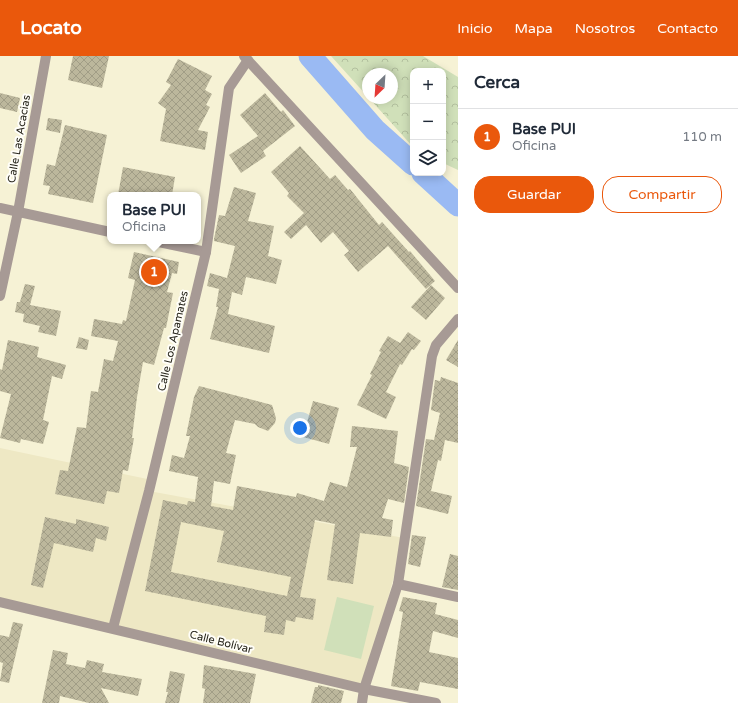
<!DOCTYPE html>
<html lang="es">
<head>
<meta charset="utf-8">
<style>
  body { margin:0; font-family:"Varela Round",sans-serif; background:#f2f2f3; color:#1f2937 }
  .controls { position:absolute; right:12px; top:12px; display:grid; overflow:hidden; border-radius:8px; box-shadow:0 2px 10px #0003 }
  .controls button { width:36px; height:36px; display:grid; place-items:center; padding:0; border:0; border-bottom:1px solid #e0e1e3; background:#fff; color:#1f2937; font:20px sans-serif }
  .compass { position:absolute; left:362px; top:12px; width:36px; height:36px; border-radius:50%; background:#fff; box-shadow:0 2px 10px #0003; rotate:205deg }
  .you { position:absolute; left:300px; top:372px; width:14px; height:14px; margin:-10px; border:3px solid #fff; border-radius:50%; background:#1a73e8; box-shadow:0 0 0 6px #1a73e833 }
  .badge { display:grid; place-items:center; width:26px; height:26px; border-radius:50%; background:#ea580c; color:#fff; font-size:13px; font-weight:700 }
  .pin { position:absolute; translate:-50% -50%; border:2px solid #fff; box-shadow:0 1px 4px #0006 }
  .popup { position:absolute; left:107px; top:136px; width:94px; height:52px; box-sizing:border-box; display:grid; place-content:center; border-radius:8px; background:#fff; filter:drop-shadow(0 1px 3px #0005); font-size:13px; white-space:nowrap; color:#747a83 }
  .popup b { font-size:15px; color:#1f2937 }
  .popup::after { content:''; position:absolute; left:50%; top:100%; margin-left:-8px; border:8px solid transparent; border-top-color:#fff }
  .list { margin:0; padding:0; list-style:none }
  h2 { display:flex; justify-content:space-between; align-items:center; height:52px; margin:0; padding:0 16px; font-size:17px }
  h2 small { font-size:13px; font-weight:400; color:#747a83 }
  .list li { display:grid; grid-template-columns:26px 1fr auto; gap:12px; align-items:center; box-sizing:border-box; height:56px; padding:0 16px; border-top:1px solid #e0e1e3 }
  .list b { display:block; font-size:15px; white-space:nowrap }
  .list p { margin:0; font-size:13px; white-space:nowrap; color:#747a83 }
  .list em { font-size:13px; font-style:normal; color:#747a83 }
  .actions { display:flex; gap:8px; padding:12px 16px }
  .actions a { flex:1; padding:9px 0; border:1px solid #ea580c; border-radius:16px; text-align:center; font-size:14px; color:#ea580c }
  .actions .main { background:#ea580c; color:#fff }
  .icon { flex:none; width:22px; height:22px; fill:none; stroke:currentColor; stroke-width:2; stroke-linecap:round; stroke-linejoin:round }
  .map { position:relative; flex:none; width:458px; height:647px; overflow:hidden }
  header { display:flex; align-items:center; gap:24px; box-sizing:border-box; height:56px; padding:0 20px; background:#ea580c; color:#fff }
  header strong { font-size:19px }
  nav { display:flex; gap:22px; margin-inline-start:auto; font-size:14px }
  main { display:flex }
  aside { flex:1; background:#fff }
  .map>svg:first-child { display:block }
  .built { fill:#eee8c4 }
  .park { fill:url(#park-crowns) }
  .pitch { fill:#d0e0b9 }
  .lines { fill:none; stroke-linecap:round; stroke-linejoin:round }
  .river { stroke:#9abaf3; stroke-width:23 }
  .building { fill:url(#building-cross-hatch); fill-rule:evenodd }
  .minor { stroke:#a79a95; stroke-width:10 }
  .labels { text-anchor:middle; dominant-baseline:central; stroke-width:4; stroke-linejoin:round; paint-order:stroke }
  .street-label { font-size:11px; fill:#252319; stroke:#fffef8 }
</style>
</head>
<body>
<header>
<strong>Locato</strong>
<nav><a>Inicio</a><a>Mapa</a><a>Nosotros</a><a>Contacto</a></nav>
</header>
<main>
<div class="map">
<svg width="458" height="647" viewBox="0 0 458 647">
  <defs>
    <pattern id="park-crowns" width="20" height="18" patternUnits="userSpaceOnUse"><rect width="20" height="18" fill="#d0e0b9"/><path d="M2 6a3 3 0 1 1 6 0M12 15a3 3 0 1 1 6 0" fill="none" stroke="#b2c09e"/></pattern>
    <pattern id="building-cross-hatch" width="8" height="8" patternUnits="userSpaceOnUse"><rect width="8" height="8" fill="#bcb79c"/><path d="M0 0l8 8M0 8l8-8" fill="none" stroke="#a19d86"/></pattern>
  </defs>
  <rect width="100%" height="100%" fill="#f6f2d5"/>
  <!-- built -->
  <path class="built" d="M0 392 152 424 149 435 404 482 364 633 112 570 0 546Z"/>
  <!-- park -->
  <path class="park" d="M331 0H423L458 21V114L443 107V15H413V91L369 42H392V18H368V41Z"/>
  <!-- pitch -->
  <path class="pitch" d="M337 541 374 550 361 603 324 594Z"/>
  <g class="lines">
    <!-- river -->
    <g class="river">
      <path d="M310 0 375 74 413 108"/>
      <path d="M423 117 458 149"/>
    </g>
  </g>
  <!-- building -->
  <g class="building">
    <path d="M73 0H109L102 32 68 24Z"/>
    <path d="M178 3 212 20 205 34 212 38 206 49 210 51 198 74 208 76 205 94 160 85 166 53 158 47 171 29 166 26Z"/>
    <path d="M0 37 20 42 17 56 0 52Z"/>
    <path d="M265 37 281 56 283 54 295 70 263 95 266 100 241 117 229 99 258 80 240 59Z"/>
    <path d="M48 62 62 64 60 77 46 74Z"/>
    <path d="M65 69 107 79 93 147 48 138 50 130 43 129 47 108 55 110Z"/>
    <path d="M300 90 330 123 335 119 348 134 350 133 379 169 382 166 409 196 410 195 435 225 426 233 388 190 358 216 344 199 349 195 333 176 321 187 306 169 291 183 284 176 304 157 287 140 289 137 271 116Z"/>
    <path d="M123 111 175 121 172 139H118Z"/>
    <path d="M234 131 256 137 248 165 274 170 268 200 282 204 276 228 246 221 242 239 232 236 228 258 275 270 269 297 210 283 218 251H216L219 233 207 230 210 217 227 222 235 190 214 185V183L219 159 225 160Z"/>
    <path d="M134 196 179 206 177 218 172 217 167 236 173 237 166 272H164L154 309 143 306 137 341 132 382H134L128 415 123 414 119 437 107 435 104 448 55 438 60 414 68 415 77 371 86 372 91 335 98 336 104 303 113 305 118 285 91 280 94 263 122 268 123 264 126 265 135 224 128 222Z"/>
    <path d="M25 228 35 230 30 249 61 255 56 280 38 276 40 270 23 266 24 258 15 256 17 246H20Z"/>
    <path d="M431 229 445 242 426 264 411 251Z"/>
    <path d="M408 276 421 285 414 294 412 293 402 309 400 308 386 336 396 341 386 363 357 349 372 319 370 318 381 296 379 295 388 280 400 287Z"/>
    <path d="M79 281 89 284 87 294 76 292Z"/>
    <path d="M8 284 39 291 37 301 66 309 62 323 52 320 43 364 49 366 43 388 21 383 20 387 0 382 11 338 0 335V313L2 314Z"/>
    <path d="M458 284V311L446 304Z"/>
    <path d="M441 321 458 327V387L445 384 441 405 438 404 431 435 452 440 448 458 416 450 426 383 434 384 440 357 431 354 435 324 440 325Z"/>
    <path d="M199 330 272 349 276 362 275 367 268 375 258 371 255 368 235 364 226 397 236 399 230 428 214 425 211 450 233 454 237 430 296 441 297 437 324 445 330 426 347 431 357 391H350L352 370 398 375 394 407 409 411 404 447 388 443 382 462 393 464 391 481 360 477 353 528 327 524 335 468 315 464 300 541 316 543 313 564 296 561 295 566 286 564 284 579 264 576 266 560 145 535 163 444 187 449 188 445 195 446 198 421 169 415 172 399 184 402 190 380H186L194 341ZM181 466 224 475 217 506 291 521 287 540 171 516Z"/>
    <path d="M313 345 339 352 329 388 303 381Z"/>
    <path d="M45 461 76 468V463L109 471 106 485 96 482 93 496 54 487 43 532 31 529Z"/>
    <path d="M412 479 426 481 420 511 408 508Z"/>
    <path d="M450 498 458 500V534L442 531Z"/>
    <path d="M403 541 437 547 435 558 458 564V582L433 575 429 596 458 602V633L420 626 418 635 391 630 403 556 399 555Z"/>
    <path d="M13 566 23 568 9 627 0 625 3 607 0 606V579L9 581Z"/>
    <path d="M53 594 68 597 66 608 85 612 87 604 104 608 102 616 142 623 138 640 101 632 109 647H89L60 640 59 647H42Z"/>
    <path d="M204 609 256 618 250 647H203L205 633 202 632Z"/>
    <path d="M170 615 185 618 179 647H165L168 636H166Z"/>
    <path d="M318 629 344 635 341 647H311L315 631H318Z"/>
  </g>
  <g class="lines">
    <!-- minor -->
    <g class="minor">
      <path d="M244 0 458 232"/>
      <path d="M0 152 110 176"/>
      <path d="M154 185 206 196"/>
      <path d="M0 240 18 156 46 0"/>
      <path d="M398 528 458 541"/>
      <path d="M0 546 364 633 436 647"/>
      <path d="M113 572 149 435 206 196 229 32 248 4"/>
      <path d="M362 647 364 633 398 528 432 300 436 289 458 263"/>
    </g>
  </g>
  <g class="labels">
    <!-- street labels -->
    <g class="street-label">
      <text transform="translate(19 83) rotate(-80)">Calle Las Acacias</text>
      <text transform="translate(173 285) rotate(-77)">Calle Los Apamates</text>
      <text transform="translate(221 586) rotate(14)">Calle Bolívar</text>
    </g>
  </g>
</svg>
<div class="controls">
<button>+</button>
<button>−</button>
<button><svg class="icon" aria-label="layers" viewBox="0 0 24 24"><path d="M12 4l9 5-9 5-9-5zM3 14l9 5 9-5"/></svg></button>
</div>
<svg class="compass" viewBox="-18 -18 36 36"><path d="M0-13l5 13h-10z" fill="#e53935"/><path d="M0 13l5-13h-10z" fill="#747a83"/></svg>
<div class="you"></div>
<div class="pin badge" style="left:154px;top:216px">1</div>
<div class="popup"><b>Base PUI</b>Oficina</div>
</div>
<aside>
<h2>Cerca<small></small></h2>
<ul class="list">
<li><span class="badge">1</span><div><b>Base PUI</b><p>Oficina</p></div><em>110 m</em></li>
</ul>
<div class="actions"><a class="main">Guardar</a><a>Compartir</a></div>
</aside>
</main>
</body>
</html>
